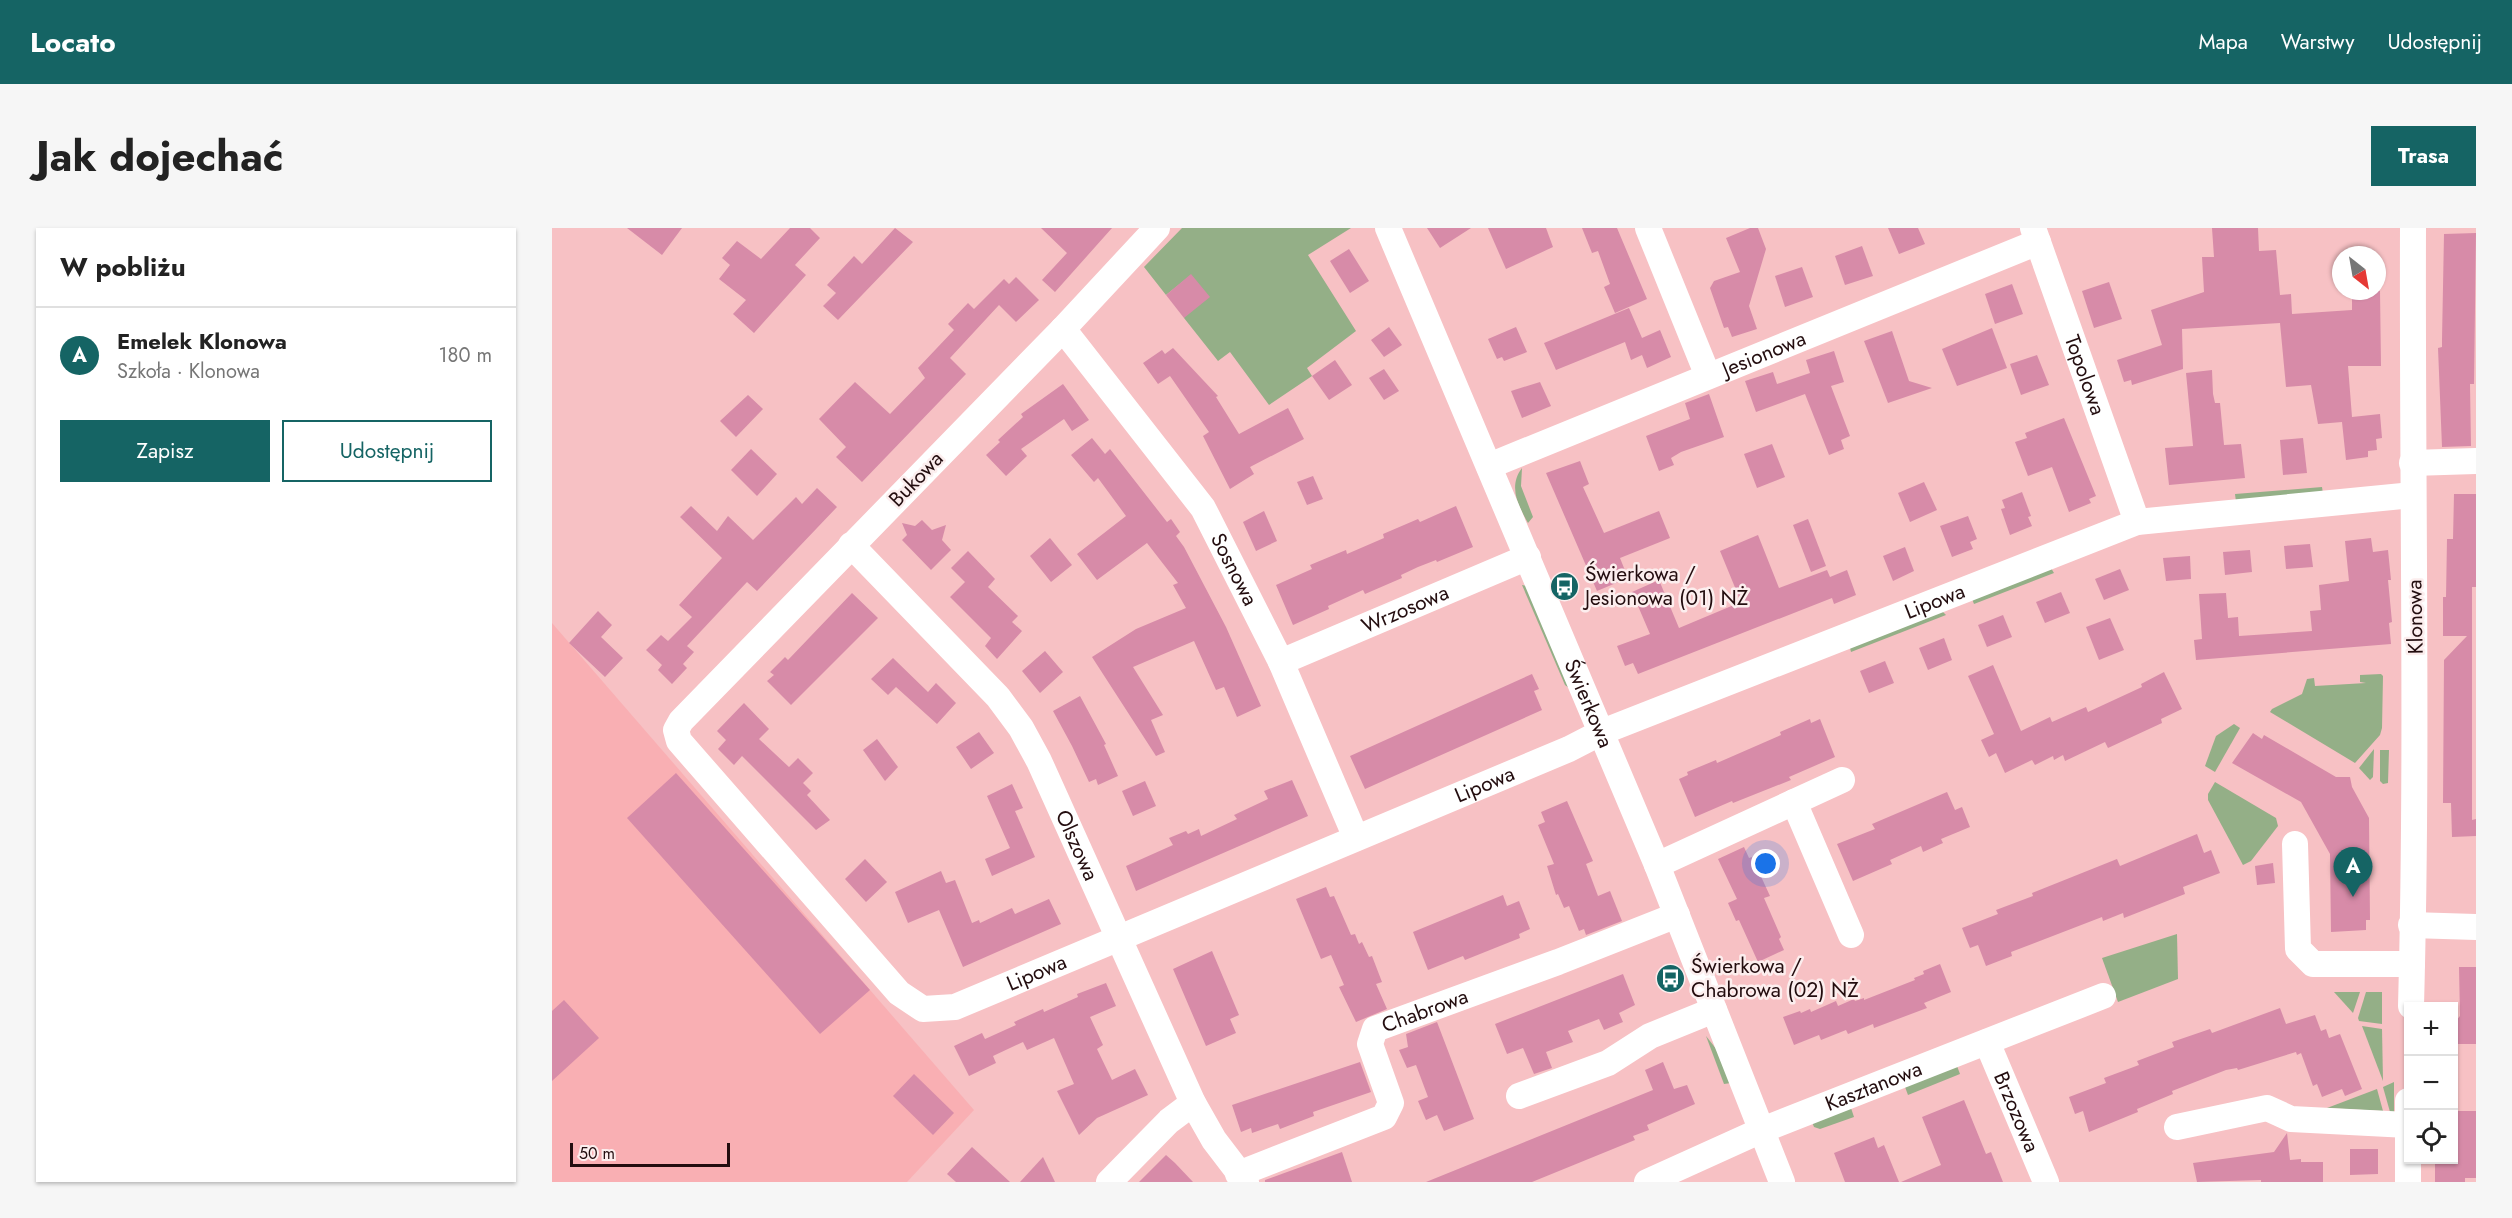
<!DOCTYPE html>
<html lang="pl">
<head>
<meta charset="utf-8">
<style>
  body { margin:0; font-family:Jost,sans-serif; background:#f6f6f6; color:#222 }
  .controls { position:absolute; right:18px; bottom:18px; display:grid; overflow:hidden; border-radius:0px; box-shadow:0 2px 4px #0004 }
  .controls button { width:54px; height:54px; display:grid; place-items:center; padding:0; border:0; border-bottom:2px solid #e0e0e0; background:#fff; color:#222; font:30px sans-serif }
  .compass { position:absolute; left:1780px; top:18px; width:54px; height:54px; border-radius:50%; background:#fff; box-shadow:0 2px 4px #0004; rotate:149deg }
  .scale { position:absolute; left:18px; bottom:15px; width:160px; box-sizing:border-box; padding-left:6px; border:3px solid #230d0f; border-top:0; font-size:16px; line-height:21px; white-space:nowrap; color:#230d0f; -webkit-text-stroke:4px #fceeee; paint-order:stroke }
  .you { position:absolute; left:1214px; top:636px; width:21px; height:21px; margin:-15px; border:4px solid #fff; border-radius:50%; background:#1a73e8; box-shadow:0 0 0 9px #1a73e833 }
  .badge { display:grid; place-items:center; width:39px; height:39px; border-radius:50%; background:#156464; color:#fff; font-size:20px; font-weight:700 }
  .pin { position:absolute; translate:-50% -50px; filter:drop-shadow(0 2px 3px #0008) }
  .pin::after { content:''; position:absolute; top:32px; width:21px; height:18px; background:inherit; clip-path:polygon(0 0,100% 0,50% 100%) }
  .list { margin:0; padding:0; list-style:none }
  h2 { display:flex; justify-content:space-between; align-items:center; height:78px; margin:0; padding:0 24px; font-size:26px }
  h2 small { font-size:20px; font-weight:400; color:#767676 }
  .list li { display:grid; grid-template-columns:39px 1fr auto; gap:18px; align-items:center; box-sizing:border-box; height:96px; padding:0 24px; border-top:2px solid #e0e0e0 }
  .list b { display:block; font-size:22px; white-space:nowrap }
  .list p { margin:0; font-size:20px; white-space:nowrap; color:#767676 }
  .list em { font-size:20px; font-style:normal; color:#767676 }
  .actions { display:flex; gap:12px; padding:18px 24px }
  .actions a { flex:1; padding:14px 0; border:2px solid #156464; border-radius:0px; text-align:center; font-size:21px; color:#156464 }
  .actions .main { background:#156464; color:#fff }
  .icon { flex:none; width:33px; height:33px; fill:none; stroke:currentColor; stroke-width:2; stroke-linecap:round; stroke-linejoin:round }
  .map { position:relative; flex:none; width:1924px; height:954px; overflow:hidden; border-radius:0px }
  header { display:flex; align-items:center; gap:36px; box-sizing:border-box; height:84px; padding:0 30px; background:#156464; color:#fff }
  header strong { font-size:28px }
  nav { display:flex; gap:33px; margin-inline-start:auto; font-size:21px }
  .intro { display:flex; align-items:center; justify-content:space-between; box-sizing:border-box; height:144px; padding:0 36px }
  h1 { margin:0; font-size:42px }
  .button { padding:15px 27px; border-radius:0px; background:#156464; color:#fff; font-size:21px; font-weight:700 }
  main { display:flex; gap:36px; padding:0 36px }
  aside { flex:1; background:#fff; border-radius:0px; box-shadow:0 2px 4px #0004 }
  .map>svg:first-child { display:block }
  .built { fill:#f9afb3 }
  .green { fill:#94af87 }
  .building { fill:#d78ba8 }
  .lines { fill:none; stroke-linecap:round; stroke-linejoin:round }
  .minor { stroke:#fff; stroke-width:26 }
  .labels { text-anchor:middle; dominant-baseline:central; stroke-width:5; stroke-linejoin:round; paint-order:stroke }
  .street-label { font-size:21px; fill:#230d0f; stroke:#fceeee }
  .poi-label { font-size:21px; fill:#230d0f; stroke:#fceeee; text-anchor:start }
</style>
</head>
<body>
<header>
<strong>Locato</strong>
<nav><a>Mapa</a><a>Warstwy</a><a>Udostępnij</a></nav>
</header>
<div class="intro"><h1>Jak dojechać</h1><a class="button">Trasa</a></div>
<main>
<aside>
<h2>W pobliżu<small></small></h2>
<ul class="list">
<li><span class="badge">A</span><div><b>Emelek Klonowa</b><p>Szkoła · Klonowa</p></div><em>180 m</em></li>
</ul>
<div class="actions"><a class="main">Zapisz</a><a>Udostępnij</a></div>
</aside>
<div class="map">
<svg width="1924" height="954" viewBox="0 0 1924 954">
  <rect width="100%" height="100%" fill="#f7c1c4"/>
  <!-- built -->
  <path class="built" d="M0 395 422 882 355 954H0Z"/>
  <!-- green -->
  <g class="green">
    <path d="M630 0H799L756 27 804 103 755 140 760 148 717 177 678 124 666 133 632 90 639 47 614 67 592 39Z"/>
    <path d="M970 240 969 258 981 289 976 295C966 278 956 258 970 240Z"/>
    <path d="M1770 259 1771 266 1684 274 1683 266Z"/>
    <path d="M1499 340 1502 345 1422 376 1420 371Z"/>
    <path d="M970 357 975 358 1017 460 1013 457Z"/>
    <path d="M1389 382 1394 387 1299 424 1298 420Z"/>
    <path d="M1829 446 1831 448 1830 500 1828 507 1803 535 1718 484 1720 481 1750 466 1755 451 1762 450 1763 458 1814 455 1808 454V447Z"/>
    <path d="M1682 496 1688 500 1663 544 1653 538 1664 508Z"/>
    <path d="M1822 521 1821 549 1818 552 1807 540Z"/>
    <path d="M1828 522H1837L1836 555 1831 556 1828 553Z"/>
    <path d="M1663 554 1724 590 1726 598 1699 633 1691 637 1656 572V566Z"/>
    <path d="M1625 706 1626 751 1566 774 1550 730Z"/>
    <path d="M1782 764H1808L1801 785Z"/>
    <path d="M1814 764H1830V796L1807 793 1806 790Z"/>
    <path d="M1810 798 1830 801 1831 853Z"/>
    <path d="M1154 808 1165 822 1179 855 1172 856Z"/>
    <path d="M1405 838 1408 846 1356 867 1353 859Z"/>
    <path d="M1842 854V884H1838L1831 859Z"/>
    <path d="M1825 861 1831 883 1775 880Z"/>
    <path d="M1299 880 1302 889 1268 901 1262 899 1260 894Z"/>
  </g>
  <!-- building -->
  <g class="building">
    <path d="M75 0H130L110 27Z"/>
    <path d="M238 0H258L268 10 243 37 254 47 202 105 181 86 194 72 167 51 178 37 170 30 185 13 209 31Z"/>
    <path d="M343 0 361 14 286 92 271 78 284 65 275 57 302 28 310 36Z"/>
    <path d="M489 0H560L503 64 490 52 515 25Z"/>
    <path d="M875 0H919L888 20Z"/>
    <path d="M936 0H994L1001 19 954 41Z"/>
    <path d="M1030 0H1065L1095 71 1063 85 1052 59 1058 56 1046 23 1040 25Z"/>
    <path d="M1198 0H1206L1214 21 1197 78 1205 101 1180 109 1176 99 1172 100 1158 60 1162 53 1188 44 1174 10Z"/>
    <path d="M1336 0H1366L1373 16 1347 26Z"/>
    <path d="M1660 0H1706L1707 23 1724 22 1728 67 1739 66 1740 86 1800 82V63H1828L1829 138H1796L1800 189 1828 186 1830 210 1824 211 1825 222 1816 223V229L1794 232 1790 194 1766 196 1759 157 1734 159 1728 95 1630 101 1631 141 1580 157 1579 152 1572 154 1565 132 1610 117 1599 82 1652 64 1650 29H1662Z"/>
    <path d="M1924 5 1922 156H1918L1919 218 1890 219 1886 120 1890 119V112L1892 6Z"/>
    <path d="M1310 18 1321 48 1293 57 1283 28Z"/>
    <path d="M797 21 817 53 798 65 778 33Z"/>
    <path d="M1250 39 1261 69 1233 79 1223 48Z"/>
    <path d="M639 46 658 69 632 90 614 67Z"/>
    <path d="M464 49 487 72 464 94 447 77 398 130 414 146 310 254 284 229 294 219 267 191 303 154 338 186 373 150 366 140 402 102 396 96 416 75 422 81 452 51 457 56Z"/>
    <path d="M1557 54 1570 91 1542 100 1530 63Z"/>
    <path d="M1460 56 1471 86 1443 96 1433 66Z"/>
    <path d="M1077 80 1090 110 1108 102 1119 129 1095 140 1090 127 1079 132 1073 114 1004 142 992 115Z"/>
    <path d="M837 99 850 117 832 129 819 112Z"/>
    <path d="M964 99 975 124 952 133 950 129 945 131 936 111Z"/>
    <path d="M1440 100 1455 140 1405 158 1390 121Z"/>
    <path d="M1340 103 1357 153 1380 160 1336 175 1312 113Z"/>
    <path d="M621 120 666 168 664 169 687 206 736 180 752 211 698 239 702 246 678 261 651 208 657 204 618 148 606 156 591 135 610 122 613 126Z"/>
    <path d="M1282 123 1292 154 1279 158 1298 208 1289 212 1292 221 1277 227 1253 166 1204 184 1193 153 1221 144 1225 156 1258 145 1254 132Z"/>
    <path d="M1485 127 1497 157 1469 167 1458 136Z"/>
    <path d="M783 132 800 157 777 172 760 148Z"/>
    <path d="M832 141 847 163 832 172 817 150Z"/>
    <path d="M1660 142 1661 166 1663 175H1668L1672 217 1689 216 1693 250 1617 257 1613 220 1641 218 1634 145Z"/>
    <path d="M988 154 999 178 970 190 959 163Z"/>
    <path d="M511 156 537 192 520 203 512 191 469 221 475 228 454 248 434 227 448 214 446 212 471 189 469 186Z"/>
    <path d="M1157 166 1172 209 1129 224 1119 230 1122 237 1107 243 1094 208 1138 191 1133 175Z"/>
    <path d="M196 167 211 181 184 209 168 193Z"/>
    <path d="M1512 190 1544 268 1537 271 1539 275 1517 284 1500 239 1476 248 1463 214 1475 210 1473 205Z"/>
    <path d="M540 210 553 226 558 221 615 294 619 291 628 304 624 308 632 319 674 399 709 478 685 489 672 459 664 462 642 413 581 439 611 487 599 492 613 524 604 528 540 429 584 401 634 380 621 357 626 355 595 315 545 352 525 326 574 288 546 250 542 254 519 227Z"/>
    <path d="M1751 210 1755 245 1731 247 1728 212Z"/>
    <path d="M1220 216 1233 249 1205 260 1192 226Z"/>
    <path d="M199 221 225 246 205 268 179 242Z"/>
    <path d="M1028 233 1037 256 1031 259 1052 305 1107 283 1118 310 1068 330 1076 350 1045 363 994 245Z"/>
    <path d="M761 248 771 271 755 277 745 254Z"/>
    <path d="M1372 254 1385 282 1358 294 1346 265Z"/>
    <path d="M265 260 285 279 205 363 195 354 135 418 142 424 131 436 135 440 120 456 106 442 110 437 94 422 109 407 116 413 140 389 127 377 170 330 128 289 139 278 165 303 176 288 201 312 244 269 250 276Z"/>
    <path d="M1470 264 1479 288 1476 289 1480 298 1458 307 1449 281 1453 280 1450 272Z"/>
    <path d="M1902 266H1924V359H1920V592L1924 591V608L1900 609 1899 575H1891L1892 432 1915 408H1891V369H1894L1895 311H1901Z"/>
    <path d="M904 278 921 319 885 334 884 332 866 339 849 347 850 350 813 366 811 362 776 378 777 381 741 397 724 357 760 341 758 337 794 322 795 326 832 310 831 306 866 291 868 294Z"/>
    <path d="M712 283 725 313 704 323 691 294Z"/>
    <path d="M1416 288 1425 311 1418 314 1421 321 1400 329 1388 298Z"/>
    <path d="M1256 291 1274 338 1259 344 1241 297Z"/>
    <path d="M370 292 380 302 394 297 390 312 399 322 379 342 350 312 355 307 350 295 363 298Z"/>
    <path d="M1206 307 1227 360 1275 342 1278 349 1295 342 1304 367 1282 376 1280 370 1086 446 1081 435 1073 438 1065 418 1098 406 1080 364 1107 352 1127 400 1189 374 1168 323Z"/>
    <path d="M498 310 520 337 499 354 478 328Z"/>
    <path d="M1819 310 1821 324 1836 322 1839 352H1836L1840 394 1837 395 1839 416 1644 432 1642 412 1650 411 1647 366 1674 365 1676 390 1686 389 1687 408 1760 403 1758 383 1769 382 1767 357 1797 353 1793 313Z"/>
    <path d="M1758 316 1761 339 1734 341 1732 318Z"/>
    <path d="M1353 319 1362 343 1341 353 1331 328Z"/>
    <path d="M1698 322 1700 344 1673 347 1671 324Z"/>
    <path d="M416 323 443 351 436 359 466 388 460 394 470 403 445 431 433 418 439 410 398 369 413 354 399 340Z"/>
    <path d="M1638 328 1639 351 1614 353 1611 330Z"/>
    <path d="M1568 341 1577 362 1552 372 1543 351Z"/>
    <path d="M1509 364 1518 385 1493 395 1484 374Z"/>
    <path d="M300 365 326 390 239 477 215 453 222 447 218 444 233 429 236 432Z"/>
    <path d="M46 383 60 397 49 409 71 430 53 449 17 415Z"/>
    <path d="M1451 387 1460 409 1435 419 1426 397Z"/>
    <path d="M1558 390 1572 422 1547 432 1534 399Z"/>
    <path d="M1392 410 1400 432 1376 442 1367 420Z"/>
    <path d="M493 423 511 444 488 465 470 443Z"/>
    <path d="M341 430 376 464 384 455 404 475 385 496 344 459 336 467 319 451Z"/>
    <path d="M1333 433 1342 455 1317 465 1308 443Z"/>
    <path d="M1441 437 1469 503 1498 489 1500 494 1534 479 1536 484 1590 459 1589 456 1612 444 1630 481 1609 491 1610 495 1556 520 1553 514 1513 533 1511 527 1502 532 1501 528 1483 537 1480 532 1453 545 1444 525 1437 529 1429 512 1442 506 1416 448Z"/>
    <path d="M980 446 987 461 982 463 990 482 813 561 798 528Z"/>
    <path d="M528 468 554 516 552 517 566 548 546 557 544 551 537 554 520 518 501 483Z"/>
    <path d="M192 475 217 501 207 511 237 539 246 530 261 545 251 555 259 563 255 567 278 592 264 602 190 528 182 537 166 521 174 512 165 503Z"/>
    <path d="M1258 491 1259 495 1268 491 1283 529 1237 549 1239 552 1181 575 1180 573 1143 589 1127 551 1136 547 1135 544 1164 532 1165 535 1229 507 1228 504Z"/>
    <path d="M427 504 442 525 419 541 404 519Z"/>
    <path d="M1701 505 1710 511 1712 507 1784 549H1798L1800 559 1817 590 1818 692H1814V702L1779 704 1778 626 1749 574 1680 535Z"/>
    <path d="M325 511 346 539 333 553 311 522Z"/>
    <path d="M124 545 318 762 268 806 75 590Z"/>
    <path d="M740 552 756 588 584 663 574 638 621 617 617 610 634 603 636 606 647 601 649 608 685 591 682 587 716 571 712 563Z"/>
    <path d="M593 553 604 578 581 588 570 563Z"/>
    <path d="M460 556 471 580 463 583 483 629 440 648 433 631 458 620 435 568Z"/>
    <path d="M1395 564 1403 582 1410 579 1418 599 1389 611 1391 615 1371 624 1369 618 1338 632 1340 636 1301 653 1285 616 1323 601 1320 596Z"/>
    <path d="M1015 573 1041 633 1034 636 1046 668 1058 663 1070 693 1034 707 1032 701 1027 703 1017 678 1012 680 1006 666 1004 667 995 638 1002 636 986 597 993 594 989 584Z"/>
    <path d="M1645 606 1652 625 1659 622 1668 645 1631 659 1633 666 1572 690 1571 685 1551 693 1550 689 1459 724 1460 728 1434 738 1426 717 1418 720 1410 700 1446 686 1444 682 1481 668 1480 665 1565 631 1568 638Z"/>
    <path d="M1192 619 1197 630 1200 629 1218 668 1212 670 1229 709 1227 711 1232 722 1206 734 1187 692 1184 693 1176 675 1185 671 1166 631Z"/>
    <path d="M313 631 335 654 314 674 293 651Z"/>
    <path d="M1721 635 1723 655 1705 657 1703 638Z"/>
    <path d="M389 643 394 655 403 652 420 695 427 692 428 695 460 680 463 686 497 671 509 696 411 739 387 682 356 695 343 664Z"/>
    <path d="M774 659 778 669 782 668 799 707 803 706 807 716 810 714 817 729 820 728 830 754 824 756 835 781 804 794 787 759 792 757 779 727 769 731 744 671Z"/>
    <path d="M951 667 955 678 967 673 978 701 967 706 968 710 913 732 911 728 876 742 861 704Z"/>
    <path d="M660 723 687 787 678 791 684 805 654 818 621 741Z"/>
    <path d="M1388 736 1399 764 1372 775 1375 780 1322 800 1321 796 1296 806 1294 802 1269 812 1267 807 1242 817 1231 789 1248 783 1249 785 1258 781 1259 784 1284 773 1286 778 1302 771 1303 773 1312 770V772L1363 752 1362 750 1372 746 1371 743Z"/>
    <path d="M1907 739H1924V816H1902V795L1908 788Z"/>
    <path d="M1071 746 1083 777 1067 785 1071 794 1052 802 1047 791 1016 803 1021 814 994 824 1000 840 982 846 971 820 955 826 943 796Z"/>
    <path d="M554 755 564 778 538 789 551 817 545 821 560 852 583 841 596 867 545 890 527 907 505 863 522 856 502 810 475 822 471 814 441 828 444 835 417 848 402 818 430 805 433 811 464 797 462 794 491 781 492 784 526 769 525 766Z"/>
    <path d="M12 772 47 810 0 853V783Z"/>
    <path d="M1728 780 1734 796 1763 787 1769 803 1774 801 1777 810 1788 806 1810 861 1793 868 1790 861 1770 869 1765 856 1761 858 1749 825 1745 827 1744 824 1686 842 1685 840 1674 842 1620 863 1621 866 1585 881 1586 884 1537 904 1531 883 1523 886 1517 869 1554 855 1552 850 1587 837 1585 833 1622 819 1620 814 1658 801 1660 805Z"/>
    <path d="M885 794 922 891 892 903 885 887 874 892 866 873 876 869 864 837 855 840 847 822 856 819 854 806Z"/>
    <path d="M808 834 819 864 761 884 762 888 728 901 726 896 700 905 699 900 689 904 680 877Z"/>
    <path d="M1111 834 1122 861 1135 857 1143 876 1095 897 1097 902 1081 908 1083 912 980 954H874L1101 862 1093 842Z"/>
    <path d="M362 846 402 885 381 907 341 868Z"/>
    <path d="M1412 872 1434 926 1439 924 1451 954H1349L1389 937 1370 889Z"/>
    <path d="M1902 883H1924V950H1913V954H1883V936H1902Z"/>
    <path d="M1735 905 1738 932 1749 931V934H1771V954H1709V952L1645 954 1641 935 1722 924Z"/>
    <path d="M1322 909 1326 920 1332 917 1347 954H1293L1282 925Z"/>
    <path d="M420 919 458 954H404L395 946Z"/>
    <path d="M1798 921H1826V946L1798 947Z"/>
    <path d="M790 924 800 954H713V952Z"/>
    <path d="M614 927 623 935 641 954H587Z"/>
    <path d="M491 929 503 954H468Z"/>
  </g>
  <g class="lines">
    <!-- minor -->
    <g class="minor">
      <path id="s1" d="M605 0 511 101 129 493 124 502 127 513 347 765 371 781 403 779 1017 521 1050 504 1585 294 1861 267"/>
      <path id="s2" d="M836 0 1105 637 1230 954"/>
      <path d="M1096 0 1156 148"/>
      <path id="s3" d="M1481 0 1585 294"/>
      <path id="s4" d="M511 101 651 280 729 434 804 610"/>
      <path d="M1860 235 1924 233"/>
      <path id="s5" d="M937 238 1486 14"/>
      <path id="s6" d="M299 317 446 469 469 500 487 533 641 875 662 912 694 954"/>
      <path id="s7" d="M729 434 976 329"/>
      <path d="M1242 574 1299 707"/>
      <path d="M1743 616 1746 721 1761 736H1860"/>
      <path d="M1105 637 1290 552"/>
      <path d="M1859 697 1924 699"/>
      <path d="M1859 778C1866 519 1860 260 1861 0"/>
      <path id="s8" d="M1435 814 1494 954"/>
      <path d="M967 868 1056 835 1098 808 1162 782"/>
      <path d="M1625 899 1715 880 1739 891 1856 897"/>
      <path id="s9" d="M686 946 832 889 839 875 818 816 823 801 1006 734 1125 687"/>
      <path d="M557 954 617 893 641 875"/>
      <path id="s10" d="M1095 954 1210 902 1551 768"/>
      <path d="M1856 954V873"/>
    </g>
  </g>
  <!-- icons -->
  <defs>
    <symbol id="bus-disc" viewBox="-11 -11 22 22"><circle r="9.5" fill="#156464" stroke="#fceeee"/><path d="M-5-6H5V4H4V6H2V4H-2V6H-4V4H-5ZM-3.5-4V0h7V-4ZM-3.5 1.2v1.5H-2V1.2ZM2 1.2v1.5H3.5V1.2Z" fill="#fff"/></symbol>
  </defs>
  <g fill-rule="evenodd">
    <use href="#bus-disc" x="996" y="342" width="33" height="33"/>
    <use href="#bus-disc" x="1102" y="734" width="33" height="33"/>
  </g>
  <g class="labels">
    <!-- street labels -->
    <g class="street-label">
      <text stroke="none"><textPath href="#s5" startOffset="297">Jesionowa</textPath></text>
      <text stroke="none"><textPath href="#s3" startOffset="156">Topolowa</textPath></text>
      <text transform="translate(364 251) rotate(-46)">Bukowa</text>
      <text stroke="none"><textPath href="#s4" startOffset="296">Sosnowa</textPath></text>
      <text stroke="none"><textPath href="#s1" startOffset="2163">Lipowa</textPath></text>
      <text stroke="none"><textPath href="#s7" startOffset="135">Wrzosowa</textPath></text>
      <text transform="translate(1863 389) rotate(-91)">Klonowa</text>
      <text stroke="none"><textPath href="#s2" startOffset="516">Świerkowa</textPath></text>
      <text stroke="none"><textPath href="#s1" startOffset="1677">Lipowa</textPath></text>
      <text stroke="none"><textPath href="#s6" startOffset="380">Olszowa</textPath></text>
      <text stroke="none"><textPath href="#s1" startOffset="1191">Lipowa</textPath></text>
      <text stroke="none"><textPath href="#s9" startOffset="304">Chabrowa</textPath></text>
      <text stroke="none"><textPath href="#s10" startOffset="246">Kasztanowa</textPath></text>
      <text stroke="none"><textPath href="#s8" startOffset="76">Brzozowa</textPath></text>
    </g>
    <!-- poi labels -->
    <g class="poi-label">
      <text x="1033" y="346">Świerkowa /<tspan x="1033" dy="24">Jesionowa (01) NŻ</tspan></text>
      <text x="1139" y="738">Świerkowa /<tspan x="1139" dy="24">Chabrowa (02) NŻ</tspan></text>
    </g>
  </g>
</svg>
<div class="controls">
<button>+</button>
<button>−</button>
<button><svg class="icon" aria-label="locate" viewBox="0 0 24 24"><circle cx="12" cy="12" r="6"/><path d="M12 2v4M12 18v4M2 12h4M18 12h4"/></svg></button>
</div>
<svg class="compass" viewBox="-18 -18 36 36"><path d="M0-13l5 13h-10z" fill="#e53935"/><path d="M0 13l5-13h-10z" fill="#767676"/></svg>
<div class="scale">50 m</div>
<div class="you"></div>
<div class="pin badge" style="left:1801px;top:669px">A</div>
</div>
</main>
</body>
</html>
